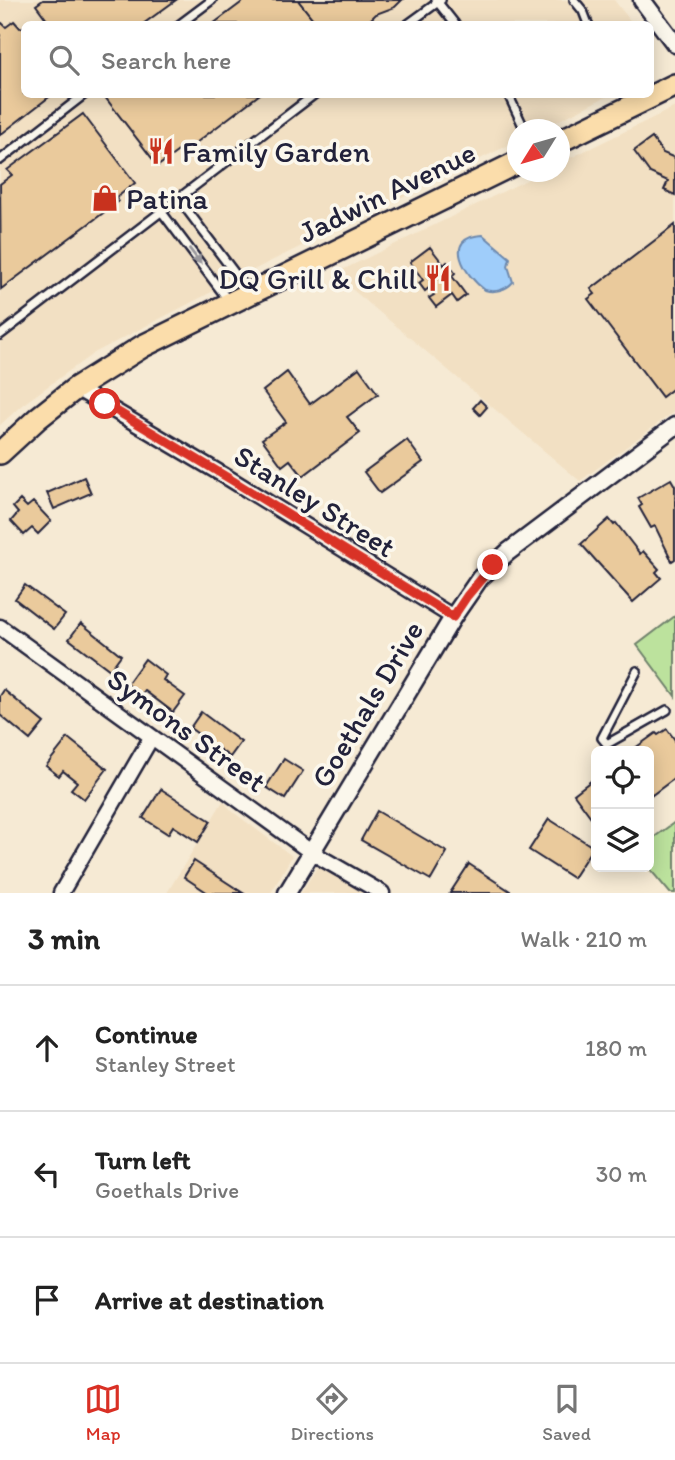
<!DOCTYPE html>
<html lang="en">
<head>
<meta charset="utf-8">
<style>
  body { margin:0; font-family:Itim,sans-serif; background:#f2f2f2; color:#222 }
  .controls { position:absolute; right:21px; bottom:21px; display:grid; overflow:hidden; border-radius:10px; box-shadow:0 4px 18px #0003 }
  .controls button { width:63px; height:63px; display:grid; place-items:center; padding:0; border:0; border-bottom:2px solid #e0e0e0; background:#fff; color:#222; font:35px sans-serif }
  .compass { position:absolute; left:507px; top:119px; width:63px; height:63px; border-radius:50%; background:#fff; box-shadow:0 4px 18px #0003; rotate:233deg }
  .stop { position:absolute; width:21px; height:21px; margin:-16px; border:5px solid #d93025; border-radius:50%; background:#fff }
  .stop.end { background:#d93025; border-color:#fff; box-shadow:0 2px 7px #0008 }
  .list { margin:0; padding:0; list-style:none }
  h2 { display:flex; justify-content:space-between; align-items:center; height:91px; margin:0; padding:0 28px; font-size:30px }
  h2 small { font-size:23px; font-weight:400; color:#767676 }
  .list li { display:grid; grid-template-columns:46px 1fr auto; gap:21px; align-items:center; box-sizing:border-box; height:126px; padding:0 28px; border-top:2px solid #e0e0e0 }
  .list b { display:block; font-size:26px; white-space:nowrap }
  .list p { margin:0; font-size:23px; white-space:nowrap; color:#767676 }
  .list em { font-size:23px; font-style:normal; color:#767676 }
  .icon { flex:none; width:38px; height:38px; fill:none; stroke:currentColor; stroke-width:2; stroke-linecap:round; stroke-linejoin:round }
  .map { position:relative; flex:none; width:675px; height:893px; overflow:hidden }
  .search { position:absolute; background:#fff; box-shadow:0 4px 18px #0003; left:21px; right:21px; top:21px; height:77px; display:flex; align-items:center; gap:18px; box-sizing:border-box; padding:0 24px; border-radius:10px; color:#767676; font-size:26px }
  .sheet { height:469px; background:#fff }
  nav { display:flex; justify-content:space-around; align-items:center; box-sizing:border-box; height:98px; border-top:2px solid #e0e0e0; background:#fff; font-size:19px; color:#767676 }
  nav a { display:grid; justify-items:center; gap:4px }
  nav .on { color:#d93025 }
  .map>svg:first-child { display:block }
  .built { fill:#f2e0c3 }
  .green { fill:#bce29d; stroke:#6f826c; stroke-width:2 }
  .water { fill:#9fcdfa; stroke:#6d89ae; stroke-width:2 }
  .building { fill:#eaca9c; stroke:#22223b; stroke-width:2 }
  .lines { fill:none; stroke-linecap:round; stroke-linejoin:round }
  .service-casing { stroke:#22223b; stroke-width:12 }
  .minor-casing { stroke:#22223b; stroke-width:19 }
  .tertiary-casing { stroke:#22223b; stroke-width:21 }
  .primary-casing { stroke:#22223b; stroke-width:26 }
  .service { stroke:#fbf7ec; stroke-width:7 }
  .minor { stroke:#fbf7ec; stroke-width:14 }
  .tertiary { stroke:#fbf7ec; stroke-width:16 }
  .primary { stroke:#fbddab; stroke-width:21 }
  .oneway { fill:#99979c }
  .route { stroke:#d93025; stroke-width:9 }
  .labels { text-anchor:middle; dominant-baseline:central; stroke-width:7; stroke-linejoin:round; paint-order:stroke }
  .poi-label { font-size:30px; fill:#22223b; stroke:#fbf7ec; text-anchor:start }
  .street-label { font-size:30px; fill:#22223b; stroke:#fbf7ec }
</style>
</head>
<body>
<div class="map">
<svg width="675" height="893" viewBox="0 0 675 893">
  <rect width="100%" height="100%" fill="#f6ead4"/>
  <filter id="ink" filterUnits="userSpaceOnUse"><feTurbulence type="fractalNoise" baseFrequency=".0143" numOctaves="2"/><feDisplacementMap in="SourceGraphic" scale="14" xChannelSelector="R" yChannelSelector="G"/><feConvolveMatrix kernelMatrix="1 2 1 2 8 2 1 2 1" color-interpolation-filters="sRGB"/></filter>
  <g filter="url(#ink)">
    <!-- built -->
    <g class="built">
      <path d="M0 0H614L633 24H24V94L609 95 542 129 518 130 517 141 271 261 94 353 22 405 0 425Z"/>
      <path d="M675 107V411L580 481 334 274 543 172H560V163Z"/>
      <path d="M223 801 233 812 292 856 271 893H167Z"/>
      <path d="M318 866 364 893H301Z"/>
    </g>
    <!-- green -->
    <g class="green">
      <path d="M675 616V696L637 645Z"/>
      <path d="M675 822V893H670L648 867 649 841Z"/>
    </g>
    <!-- water -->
    <path class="water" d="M483 235 510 258 508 266 513 282C506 290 495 293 485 290 465 276 441 237 483 235Z"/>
    <!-- building -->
    <g class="building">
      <path d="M43 0H176L143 24H50L36 5Z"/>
      <path d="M245 0H298L317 24H213Z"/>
      <path d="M298 0H402L395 7 376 14 366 24H317Z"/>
      <path d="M14 21 20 28 24 27V94H53L0 135V24L2 23 6 27Z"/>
      <path d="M108 94H260L188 149 185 146 158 166 105 97Z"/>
      <path d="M83 114 135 183 116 198 118 202 1 289 0 184 12 175 7 170Z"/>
      <path d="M652 138 663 153 675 158V195L664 190 668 181 650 173 634 151Z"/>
      <path d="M675 225V387L662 397 588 299 595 294 591 289Z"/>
      <path d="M430 247 444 265 447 262 455 273 452 276 466 295 457 302 452 295 436 307 429 298 434 295 429 288 425 291 419 283 423 280 410 262Z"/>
      <path d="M359 368 378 394 347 417 360 433 303 476 290 460 282 466 262 439 286 422 263 391 287 372 310 404Z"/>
      <path d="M480 400 487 407 480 415 473 408Z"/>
      <path d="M407 440 423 462 380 493 364 472Z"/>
      <path d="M84 477 91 493 54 509 47 493Z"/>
      <path d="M671 479 675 486V559L672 561 655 526 651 528 639 507 642 505 638 498Z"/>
      <path d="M20 500 27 507 33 502 51 521 38 534 32 528 24 535 11 521 18 513 13 507Z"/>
      <path d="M609 519 614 525 616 523 640 554 643 551 659 569 656 572 661 578 633 602 581 544Z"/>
      <path d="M25 585 65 615 54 629 15 599Z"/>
      <path d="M81 623 121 655 110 670 69 639Z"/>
      <path d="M145 659 166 675 163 680 185 696 173 712 145 691 142 695 127 684Z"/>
      <path d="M4 690 44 723 30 740 0 715V696Z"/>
      <path d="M201 712 241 742 230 757 190 728Z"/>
      <path d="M667 729 675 740V778L652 795 649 791V751H631L656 733 658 735Z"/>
      <path d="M68 738 107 769 84 799 71 789 77 782 63 771 59 776 46 766Z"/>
      <path d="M284 759 303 771 285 799 266 787Z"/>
      <path d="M596 777V824L574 794Z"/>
      <path d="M161 789 211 821 198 842 173 826 168 834 143 818Z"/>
      <path d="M377 811 447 852 431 880 361 840Z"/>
      <path d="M549 819 593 847 573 878 529 850Z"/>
      <path d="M194 861 243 893H208L184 877Z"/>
      <path d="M469 864 513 893H450Z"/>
    </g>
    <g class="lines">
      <defs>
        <g id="service">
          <path d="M436 0 455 24"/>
          <path d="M574 0 583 11 588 24"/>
          <path d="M180 24 212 0"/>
          <path d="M408 24 441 0"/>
          <path d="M508 94 525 130"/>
          <path d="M0 160 85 94"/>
          <path d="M178 198 249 292"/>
          <path d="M161 211 228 300"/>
          <path d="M0 335 315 94"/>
          <path d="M637 671 602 738 607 744 667 710"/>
        </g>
        <g id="minor">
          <path d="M76 388 230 479 453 617"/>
          <path d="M0 627 311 852 382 893"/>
          <path d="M61 893 151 738"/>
        </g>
        <g id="tertiary">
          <path d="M642 0 675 44"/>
          <path d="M287 893 453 617 480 578 508 552 675 426"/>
        </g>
        <g id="primary">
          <path d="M560 141 675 85"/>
          <path d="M0 453 38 418 76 388 143 346 518 162"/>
        </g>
      </defs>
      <!-- service casing -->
      <use href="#service" class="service-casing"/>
      <!-- minor casing -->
      <use href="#minor" class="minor-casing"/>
      <!-- tertiary casing -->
      <use href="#tertiary" class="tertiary-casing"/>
      <!-- primary casing -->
      <use href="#primary" class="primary-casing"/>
      <!-- service -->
      <use href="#service" class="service"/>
      <!-- minor -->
      <use href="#minor" class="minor"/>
      <!-- tertiary -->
      <use href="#tertiary" class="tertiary"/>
      <!-- primary -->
      <use href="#primary" class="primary"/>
    </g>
    <!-- one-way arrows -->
    <defs><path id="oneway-solid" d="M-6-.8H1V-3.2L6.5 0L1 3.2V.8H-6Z" transform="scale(1.75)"/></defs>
    <use class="oneway" href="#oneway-solid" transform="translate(195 256) rotate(53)"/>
  </g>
  <g class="lines" filter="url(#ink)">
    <!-- route -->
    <path class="route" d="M105 404 230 479 453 617 467 596 493 565"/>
  </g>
  <!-- icons -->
  <defs>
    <symbol id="restaurant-bare" viewBox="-9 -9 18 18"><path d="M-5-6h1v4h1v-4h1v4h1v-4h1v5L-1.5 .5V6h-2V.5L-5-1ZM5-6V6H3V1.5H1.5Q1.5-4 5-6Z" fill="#c8321e" stroke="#fbf7ec" stroke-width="2.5" paint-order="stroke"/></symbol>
    <symbol id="shop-bare" viewBox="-9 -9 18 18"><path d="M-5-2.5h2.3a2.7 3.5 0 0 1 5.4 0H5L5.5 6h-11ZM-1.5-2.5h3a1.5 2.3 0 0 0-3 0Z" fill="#c8321e" stroke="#fbf7ec" stroke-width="2.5" paint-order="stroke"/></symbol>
  </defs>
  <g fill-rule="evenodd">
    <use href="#restaurant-bare" x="142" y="132" width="38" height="38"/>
    <use href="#shop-bare" x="86" y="179" width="38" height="38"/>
    <use href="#restaurant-bare" x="419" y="259" width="38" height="38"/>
  </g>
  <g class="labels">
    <!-- poi labels -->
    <g class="poi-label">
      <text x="182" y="151">Family Garden</text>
      <text x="126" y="198">Patina</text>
      <text x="417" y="278" text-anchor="end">DQ Grill &amp; Chill</text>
    </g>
    <!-- street labels -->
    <g class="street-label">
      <text transform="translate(387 192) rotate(-26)">Jadwin Avenue</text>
      <text transform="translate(315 501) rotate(32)">Stanley Street</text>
      <text transform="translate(367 704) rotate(-59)">Goethals Drive</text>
      <text transform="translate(187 730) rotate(36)">Symons Street</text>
    </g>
  </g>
</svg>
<div class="controls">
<button><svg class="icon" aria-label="locate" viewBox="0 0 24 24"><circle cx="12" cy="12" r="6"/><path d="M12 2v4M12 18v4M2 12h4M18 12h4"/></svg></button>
<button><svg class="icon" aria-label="layers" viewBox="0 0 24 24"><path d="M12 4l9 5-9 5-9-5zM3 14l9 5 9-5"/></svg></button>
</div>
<svg class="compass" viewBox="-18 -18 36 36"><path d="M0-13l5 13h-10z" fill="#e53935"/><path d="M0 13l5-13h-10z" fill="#767676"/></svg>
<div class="stop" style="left:105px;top:404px"></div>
<div class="stop end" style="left:493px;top:565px"></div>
<div class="search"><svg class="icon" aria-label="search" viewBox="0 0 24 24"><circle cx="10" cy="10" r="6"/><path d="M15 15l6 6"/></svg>Search here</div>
</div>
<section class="sheet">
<h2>3 min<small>Walk · 210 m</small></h2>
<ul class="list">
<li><svg class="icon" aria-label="ahead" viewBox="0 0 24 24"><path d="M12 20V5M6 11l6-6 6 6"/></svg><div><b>Continue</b><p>Stanley Street</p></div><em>180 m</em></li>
<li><svg class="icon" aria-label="left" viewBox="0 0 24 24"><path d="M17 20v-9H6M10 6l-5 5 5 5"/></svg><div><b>Turn left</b><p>Goethals Drive</p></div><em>30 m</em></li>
<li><svg class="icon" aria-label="arrive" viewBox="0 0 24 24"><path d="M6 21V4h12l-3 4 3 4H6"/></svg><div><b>Arrive at destination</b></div></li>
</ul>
</section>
<nav>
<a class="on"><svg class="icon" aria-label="map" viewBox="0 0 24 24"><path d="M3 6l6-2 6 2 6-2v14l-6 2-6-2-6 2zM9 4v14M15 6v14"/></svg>Map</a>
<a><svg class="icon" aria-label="directions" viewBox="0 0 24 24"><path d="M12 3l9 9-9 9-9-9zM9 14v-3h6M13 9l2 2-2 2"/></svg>Directions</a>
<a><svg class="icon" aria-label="saved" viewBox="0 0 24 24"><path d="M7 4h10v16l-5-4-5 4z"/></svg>Saved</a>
</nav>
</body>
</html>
